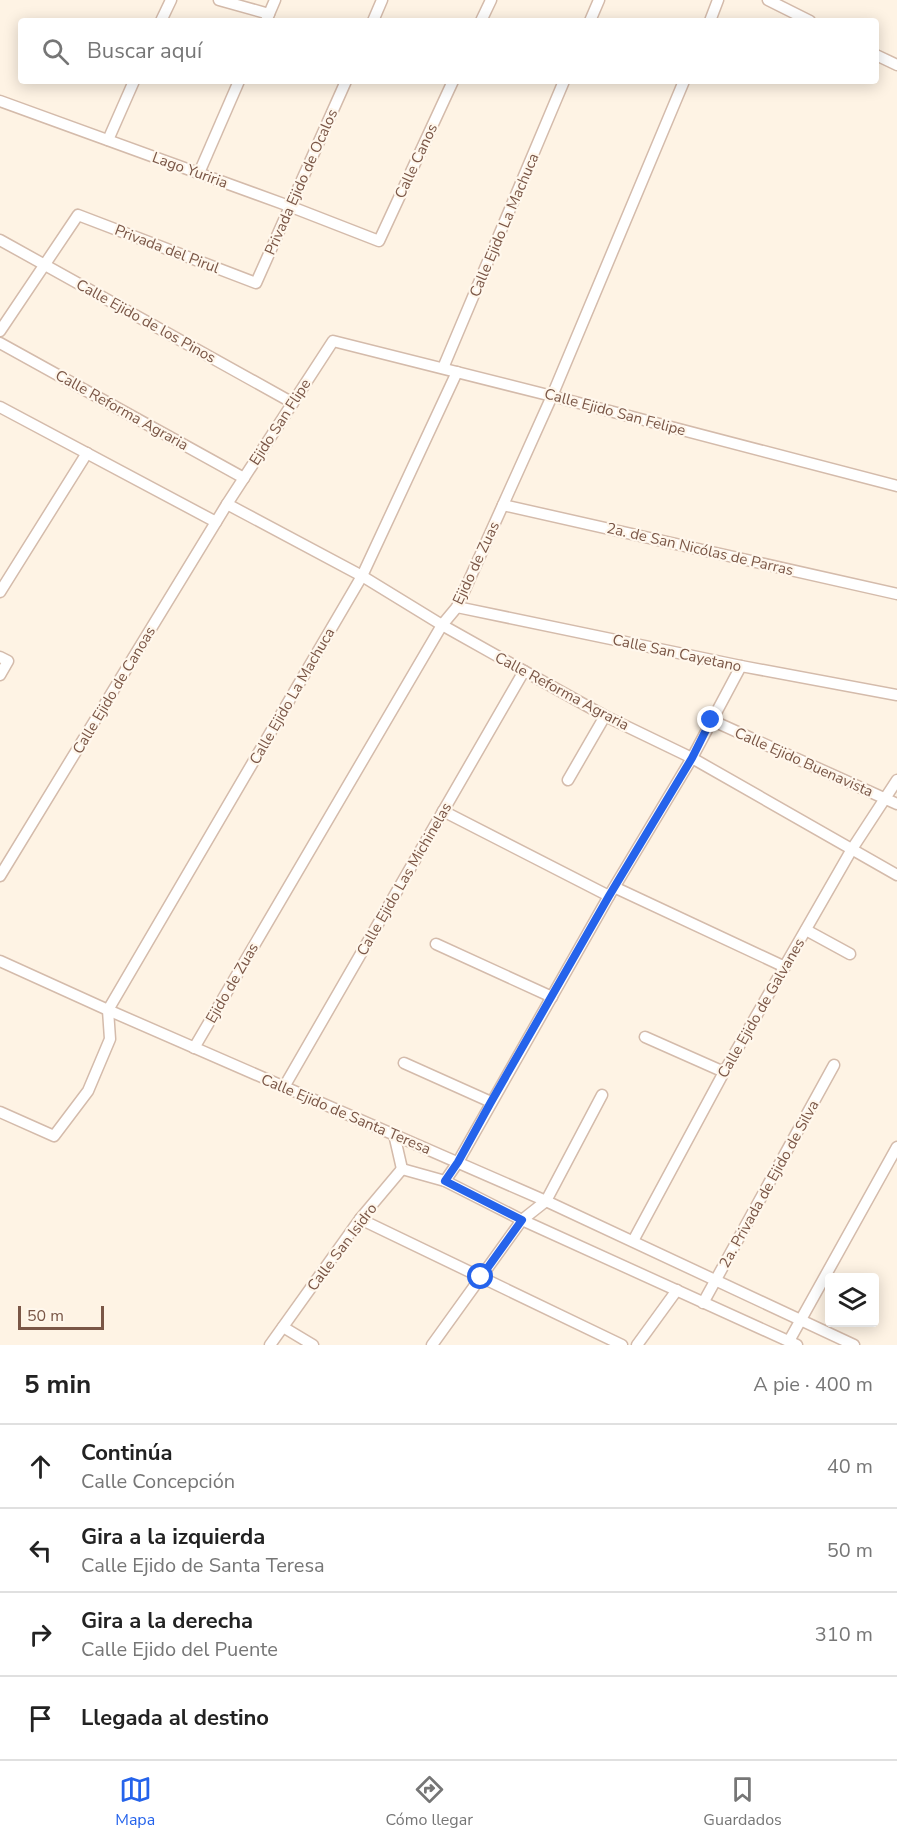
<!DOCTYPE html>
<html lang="es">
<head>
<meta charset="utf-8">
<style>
  body { margin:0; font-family:"Nunito Sans",sans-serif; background:#f6f6f6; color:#222 }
  .controls { position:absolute; right:18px; bottom:18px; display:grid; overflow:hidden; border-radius:6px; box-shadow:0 3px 15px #0003 }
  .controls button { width:54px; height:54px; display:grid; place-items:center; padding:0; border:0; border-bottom:2px solid #e0e0e0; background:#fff; color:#222; font:30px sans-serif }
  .scale { position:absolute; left:18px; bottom:15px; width:86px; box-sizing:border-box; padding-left:6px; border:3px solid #7a5646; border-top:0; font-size:16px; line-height:21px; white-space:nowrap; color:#7a5646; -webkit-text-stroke:4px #fff7ec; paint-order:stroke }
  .stop { position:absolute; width:18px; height:18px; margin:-14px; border:4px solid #2563eb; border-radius:50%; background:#fff }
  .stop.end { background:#2563eb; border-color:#fff; box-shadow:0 2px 6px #0008 }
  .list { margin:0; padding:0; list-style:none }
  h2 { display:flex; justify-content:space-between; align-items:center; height:78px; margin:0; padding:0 24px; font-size:26px }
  h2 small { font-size:20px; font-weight:400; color:#767676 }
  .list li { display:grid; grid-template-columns:39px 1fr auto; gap:18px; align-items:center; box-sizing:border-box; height:84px; padding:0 24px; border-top:2px solid #e0e0e0 }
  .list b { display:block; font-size:22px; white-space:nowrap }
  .list p { margin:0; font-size:20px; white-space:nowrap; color:#767676 }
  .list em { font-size:20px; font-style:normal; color:#767676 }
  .icon { flex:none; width:33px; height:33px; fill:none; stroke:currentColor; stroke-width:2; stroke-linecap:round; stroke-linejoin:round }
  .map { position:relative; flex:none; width:897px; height:1345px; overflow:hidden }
  .search { position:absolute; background:#fff; box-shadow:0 3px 15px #0003; left:18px; right:18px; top:18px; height:66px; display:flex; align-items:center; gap:15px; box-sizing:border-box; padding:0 21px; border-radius:6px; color:#767676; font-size:22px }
  .sheet { height:414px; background:#fff }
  nav { display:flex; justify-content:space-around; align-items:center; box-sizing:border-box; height:84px; border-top:2px solid #e0e0e0; background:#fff; font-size:16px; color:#767676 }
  nav a { display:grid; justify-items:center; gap:3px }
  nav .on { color:#2563eb }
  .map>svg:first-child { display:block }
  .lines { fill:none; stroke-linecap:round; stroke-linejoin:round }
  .minor-casing { stroke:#d4bbab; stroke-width:13 }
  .minor { stroke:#fff; stroke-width:10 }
  .route { stroke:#2563eb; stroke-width:8 }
  .labels { text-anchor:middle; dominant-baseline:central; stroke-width:4.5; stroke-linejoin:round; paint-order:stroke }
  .street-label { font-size:15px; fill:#7a5646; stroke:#fff7ec }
</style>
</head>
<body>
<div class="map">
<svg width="897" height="1345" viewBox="0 0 897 1345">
  <rect width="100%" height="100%" fill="#fef3e4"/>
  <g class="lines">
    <defs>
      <g id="minor">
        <path d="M219 0 269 14"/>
        <path d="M768 0 810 21"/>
        <path d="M161 21 171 0"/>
        <path d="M266 21 275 0"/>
        <path d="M373 21 382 0"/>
        <path d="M481 21 491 0"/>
        <path d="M590 21 599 0"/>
        <path d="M710 21 718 0"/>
        <path d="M876 55 897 65"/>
        <path d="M0 101 289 206 379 241 453 81"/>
        <path d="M108 140 134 81"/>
        <path d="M199 173 239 81"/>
        <path d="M0 240 293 403"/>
        <path d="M0 331 78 215 256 283 346 81"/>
        <path d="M0 343 244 478"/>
        <path d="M443 368 564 81"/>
        <path d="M0 407 216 522"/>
        <path d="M227 504 362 576 442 625 524 671 605 716 692 758 897 875"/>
        <path d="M503 505 897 594"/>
        <path d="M0 592 87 453"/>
        <path d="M457 607 741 666 897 695"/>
        <path d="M0 657 8 661 0 675"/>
        <path d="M711 720 897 804"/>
        <path d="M568 780 605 716"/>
        <path d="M443 811 609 896"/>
        <path d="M0 876 227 504 333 341 552 396 897 486"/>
        <path d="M616 888 785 967"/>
        <path d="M806 930 850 954"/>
        <path d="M436 944 552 997"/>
        <path d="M0 961 108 1010 546 1201 854 1345"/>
        <path d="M645 1037 724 1072"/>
        <path d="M194 1048 442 625 457 607 552 396 684 81"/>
        <path d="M404 1063 491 1102"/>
        <path d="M284 1087 524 671"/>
        <path d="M0 1112 54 1136 88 1091 110 1039 108 1010 362 576 457 372"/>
        <path d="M394 1134 402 1169"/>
        <path d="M402 1169 445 1181 522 1220 797 1345"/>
        <path d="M445 1181 458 1162 609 896 692 758 741 666"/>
        <path d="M360 1219 622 1345"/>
        <path d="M633 1241 724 1072 852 849 897 780"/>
        <path d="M703 1303 834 1065"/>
        <path d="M283 1327 313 1345"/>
        <path d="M789 1341 897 1147"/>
        <path d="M270 1345 360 1219 402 1169"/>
        <path d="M432 1345 522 1220 546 1201 602 1095"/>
        <path d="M637 1345 677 1290"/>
      </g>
    </defs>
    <!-- minor casing -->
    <use href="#minor" class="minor-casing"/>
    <!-- minor -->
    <use href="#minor" class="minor"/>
  </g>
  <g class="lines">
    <!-- route -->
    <path class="route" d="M481 1277 522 1220 445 1181 458 1162 491 1102 609 896 692 758 711 720"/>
  </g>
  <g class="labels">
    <!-- street labels -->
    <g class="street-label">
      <text transform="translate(416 161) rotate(-65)">Calle Canos</text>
      <text transform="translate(190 170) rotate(20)">Lago Yuriria</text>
      <text transform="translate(301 182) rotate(-66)">Privada Ejido de Ocalos</text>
      <text transform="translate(504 225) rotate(-67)">Calle Ejido La Machuca</text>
      <text transform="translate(167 249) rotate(21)">Privada del Pirul</text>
      <text transform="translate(146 321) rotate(29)">Calle Ejido de los Pinos</text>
      <text transform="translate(122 410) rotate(29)">Calle Reforma Agraria</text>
      <text transform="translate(615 412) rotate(15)">Calle Ejido San Felipe</text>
      <text transform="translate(280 422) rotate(-57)">Ejido San Flipe</text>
      <text transform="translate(700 549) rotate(13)">2a. de San Nicólas de Parras</text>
      <text transform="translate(476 563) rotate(-65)">Ejido de Zuas</text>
      <text transform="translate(677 653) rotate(12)">Calle San Cayetano</text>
      <text transform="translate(114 690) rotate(-59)">Calle Ejido de Canoas</text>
      <text transform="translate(562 691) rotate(28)">Calle Reforma Agraria</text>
      <text transform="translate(292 696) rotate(-60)">Calle Ejido La Machuca</text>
      <text transform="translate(804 762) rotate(24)">Calle Ejido Buenavista</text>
      <text transform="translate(404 879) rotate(-60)">Calle Ejido Las Michinelas</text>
      <text transform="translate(232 983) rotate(-60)">Ejido de Zuas</text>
      <text transform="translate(761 1008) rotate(-60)">Calle Ejido de Galvanes</text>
      <text transform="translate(346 1114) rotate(23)">Calle Ejido de Santa Teresa</text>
      <text transform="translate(769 1184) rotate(-61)">2a. Privada de Ejido de Silva</text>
      <text transform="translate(342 1247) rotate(-53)">Calle San Isidro</text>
    </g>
  </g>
</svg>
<div class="controls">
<button><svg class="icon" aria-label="layers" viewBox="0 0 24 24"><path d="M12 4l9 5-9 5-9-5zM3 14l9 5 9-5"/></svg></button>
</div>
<div class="scale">50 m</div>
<div class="stop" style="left:481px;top:1277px"></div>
<div class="stop end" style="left:711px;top:720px"></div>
<div class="search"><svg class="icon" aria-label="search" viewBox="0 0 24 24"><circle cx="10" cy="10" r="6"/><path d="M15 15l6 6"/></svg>Buscar aquí</div>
</div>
<section class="sheet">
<h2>5 min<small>A pie · 400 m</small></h2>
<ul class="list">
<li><svg class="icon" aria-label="ahead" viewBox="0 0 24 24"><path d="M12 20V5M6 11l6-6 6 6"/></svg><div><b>Continúa</b><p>Calle Concepción</p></div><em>40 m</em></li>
<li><svg class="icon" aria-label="left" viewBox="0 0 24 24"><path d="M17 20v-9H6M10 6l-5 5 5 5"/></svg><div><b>Gira a la izquierda</b><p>Calle Ejido de Santa Teresa</p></div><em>50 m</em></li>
<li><svg class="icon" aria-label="right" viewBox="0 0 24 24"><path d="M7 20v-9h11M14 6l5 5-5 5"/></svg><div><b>Gira a la derecha</b><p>Calle Ejido del Puente</p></div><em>310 m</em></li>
<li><svg class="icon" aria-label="arrive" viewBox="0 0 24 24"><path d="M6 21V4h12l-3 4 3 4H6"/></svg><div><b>Llegada al destino</b></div></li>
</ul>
</section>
<nav>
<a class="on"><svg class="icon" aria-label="map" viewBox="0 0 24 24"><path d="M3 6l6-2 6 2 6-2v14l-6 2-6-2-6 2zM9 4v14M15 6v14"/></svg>Mapa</a>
<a><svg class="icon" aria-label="directions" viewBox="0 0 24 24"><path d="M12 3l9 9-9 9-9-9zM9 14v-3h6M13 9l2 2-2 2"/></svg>Cómo llegar</a>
<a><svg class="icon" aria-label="saved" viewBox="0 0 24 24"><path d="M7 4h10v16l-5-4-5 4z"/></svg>Guardados</a>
</nav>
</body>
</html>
